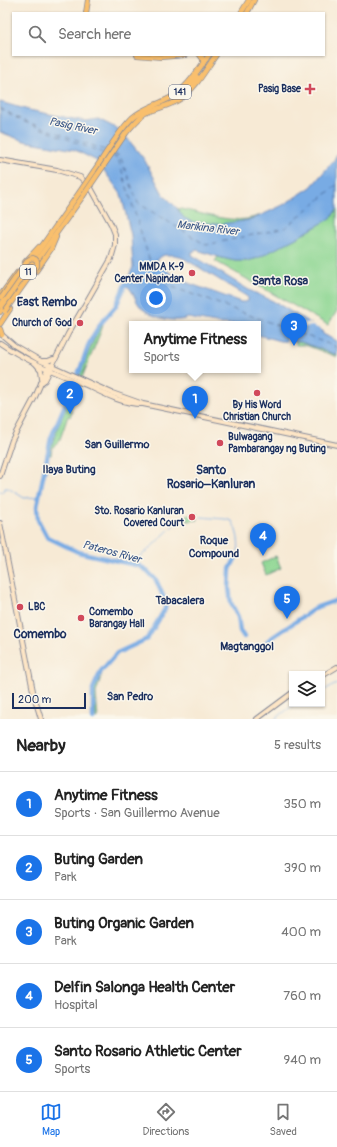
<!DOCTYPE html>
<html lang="en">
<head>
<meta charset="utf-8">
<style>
  body { margin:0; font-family:Pangolin,sans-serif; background:#f6f6f6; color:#222 }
  .controls { position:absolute; right:12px; bottom:12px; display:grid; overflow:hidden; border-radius:0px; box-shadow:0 1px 3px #0004 }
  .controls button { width:36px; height:36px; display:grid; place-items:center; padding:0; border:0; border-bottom:1px solid #e0e0e0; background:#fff; color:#222; font:20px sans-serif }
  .scale { position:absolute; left:12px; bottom:10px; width:74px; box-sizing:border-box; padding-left:4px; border:2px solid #1b2f5e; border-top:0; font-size:11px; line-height:14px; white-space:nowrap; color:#1b2f5e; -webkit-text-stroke:3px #fbf7ec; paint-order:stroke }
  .you { position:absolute; left:156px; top:298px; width:14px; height:14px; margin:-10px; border:3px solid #fff; border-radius:50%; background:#1a73e8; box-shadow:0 0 0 6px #1a73e833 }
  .badge { display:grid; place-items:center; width:26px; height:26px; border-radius:50%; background:#1a73e8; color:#fff; font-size:13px; font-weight:700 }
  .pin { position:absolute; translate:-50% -33px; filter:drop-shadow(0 1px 2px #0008) }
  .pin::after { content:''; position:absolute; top:21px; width:14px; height:12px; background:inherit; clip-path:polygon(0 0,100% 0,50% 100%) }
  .popup { position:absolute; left:129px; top:321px; width:132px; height:52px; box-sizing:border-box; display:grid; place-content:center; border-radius:0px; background:#fff; filter:drop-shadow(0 1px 3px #0005); font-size:13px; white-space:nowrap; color:#767676 }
  .popup b { font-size:15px; color:#222 }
  .popup::after { content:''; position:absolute; left:50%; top:100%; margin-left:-8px; border:8px solid transparent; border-top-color:#fff }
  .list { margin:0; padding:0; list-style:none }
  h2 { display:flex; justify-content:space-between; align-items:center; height:52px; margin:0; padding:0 16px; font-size:17px }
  h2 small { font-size:13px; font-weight:400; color:#767676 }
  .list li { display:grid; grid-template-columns:26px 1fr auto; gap:12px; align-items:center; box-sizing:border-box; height:64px; padding:0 16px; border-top:1px solid #e0e0e0 }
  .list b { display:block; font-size:15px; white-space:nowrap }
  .list p { margin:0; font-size:13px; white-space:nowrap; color:#767676 }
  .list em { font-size:13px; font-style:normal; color:#767676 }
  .icon { flex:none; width:22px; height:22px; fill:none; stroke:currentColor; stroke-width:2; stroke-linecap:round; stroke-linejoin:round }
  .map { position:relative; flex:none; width:337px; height:719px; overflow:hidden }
  .search { position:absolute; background:#fff; box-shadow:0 1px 3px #0004; left:12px; right:12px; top:12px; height:44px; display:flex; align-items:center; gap:10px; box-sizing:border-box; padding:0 14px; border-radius:0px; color:#767676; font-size:15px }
  .sheet { height:372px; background:#fff }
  nav { display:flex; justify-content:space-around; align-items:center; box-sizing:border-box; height:56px; border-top:1px solid #e0e0e0; background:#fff; font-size:11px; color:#767676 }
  nav a { display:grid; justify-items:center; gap:2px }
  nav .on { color:#1a73e8 }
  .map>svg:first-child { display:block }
  .green { fill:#8dd692; stroke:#548278 }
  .water { fill:#78abe4; stroke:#4a6da1; fill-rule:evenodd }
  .pier { fill:#f7ead5 }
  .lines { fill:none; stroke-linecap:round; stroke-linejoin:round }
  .stream { stroke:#78abe4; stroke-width:1 }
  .river { stroke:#78abe4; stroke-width:4.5 }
  .ferry { stroke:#375486; stroke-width:1; stroke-dasharray:5 4; stroke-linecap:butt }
  .secondary-casing { stroke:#898c9a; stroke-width:6 }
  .primary-casing { stroke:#898c9a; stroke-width:6 }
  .secondary { stroke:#fde5c5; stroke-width:4 }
  .primary { stroke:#f9bf6d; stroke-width:4.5 }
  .primary-bridge-casing { stroke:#898c9a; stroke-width:6; stroke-linecap:butt }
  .primary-bridge { stroke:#f9bf6d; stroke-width:4.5 }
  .poi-dot { fill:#d1495b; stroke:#fbf7ec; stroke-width:1.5 }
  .labels { text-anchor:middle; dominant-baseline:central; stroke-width:3; stroke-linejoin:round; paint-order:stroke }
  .shield { fill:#fbf7ec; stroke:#5e6b89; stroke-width:1 }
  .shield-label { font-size:9px; font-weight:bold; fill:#1b2f5e }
  .poi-label { font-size:10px; font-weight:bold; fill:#1b2f5e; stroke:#fbf7ec; text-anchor:end }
  .water-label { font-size:11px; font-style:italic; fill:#375486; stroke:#fbf7ec }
  .neighbourhood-label { font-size:11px; font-weight:bold; fill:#1b2f5e; stroke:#fbf7ec }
  .quarter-label { font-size:12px; font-weight:bold; fill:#1b2f5e; stroke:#fbf7ec }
</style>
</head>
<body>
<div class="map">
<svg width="337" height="719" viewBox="0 0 337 719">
  <rect width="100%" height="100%" fill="#fbf7ec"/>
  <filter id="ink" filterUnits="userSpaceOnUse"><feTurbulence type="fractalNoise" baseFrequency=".025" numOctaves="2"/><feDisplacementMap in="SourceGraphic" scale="8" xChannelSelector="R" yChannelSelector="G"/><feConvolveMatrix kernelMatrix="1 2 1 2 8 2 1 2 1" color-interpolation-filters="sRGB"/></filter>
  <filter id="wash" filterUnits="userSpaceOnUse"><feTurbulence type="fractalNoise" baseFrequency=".012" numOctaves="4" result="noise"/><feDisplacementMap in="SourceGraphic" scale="16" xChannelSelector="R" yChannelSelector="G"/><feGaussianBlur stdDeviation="0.9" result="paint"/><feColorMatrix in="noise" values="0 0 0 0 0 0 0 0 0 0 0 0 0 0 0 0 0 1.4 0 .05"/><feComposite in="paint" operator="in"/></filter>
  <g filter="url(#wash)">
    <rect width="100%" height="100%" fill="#f7ead5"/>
    <!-- green -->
    <g class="green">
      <path d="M176 208C199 212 225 222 247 219 252 218 257 216 262 215 244 223 202 231 184 218 181 216 179 211 176 208Z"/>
      <path d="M337 209V311L328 325 215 261 218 257 235 261H247L258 258 298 237 331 218Z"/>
      <path d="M102 324 103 325 101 331 79 385 70 411H72L70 417 68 416 59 442 52 448 51 455H49C55 430 67 407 77 383 85 363 91 343 102 324Z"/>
      <path d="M296 342H301L337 355V357L305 345H296Z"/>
      <path d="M197 514 198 520 187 521 186 515Z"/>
      <path d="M276 556 281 568 266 575 261 563Z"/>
      <path d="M101 673H102L96 693 98 719H96L94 691Z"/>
    </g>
    <!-- water -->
    <path class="water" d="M0 102 29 110 74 119 86 121 98 119 116 128 127 138 144 159 163 194 176 207 184 218 193 222 220 224 243 221 253 219 283 205 311 187 334 160 337 153V209L331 218 298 237 258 258 247 261H235L222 258 197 250 192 252V255L249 290 273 301 322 330 323 334 337 341V355L301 342 280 341 258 335V324H221L188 318C174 324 148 317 139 305 134 298 133 289 125 285L133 267 131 235 121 194 97 161 75 150 24 141 0 132ZM164 255H175L185 259 246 296 248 298V301L245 302H241L188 283 177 278 158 264 157 259Z"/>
    <!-- pier -->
    <path class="pier" d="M306 323 314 324 322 328V330L313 326 302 327 294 333 289 343H285L289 336 295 328Z"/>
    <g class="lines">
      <!-- stream -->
      <g class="stream">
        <path d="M0 491 2 492 5 488H8L24 498 39 497"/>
        <path d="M201 517 225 519 232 521C237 530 241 545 237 555"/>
        <path d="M131 563 147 551 176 523 186 518"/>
        <path d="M322 691 337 684"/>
        <path d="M275 719 295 704"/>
      </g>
      <!-- river -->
      <g class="river">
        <path d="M237 555 230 569 229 588 231 603 238 617 240 631 244 637"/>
        <path d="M267 641 317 607 337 600"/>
        <path d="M93 719V689L101 671 117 653 147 639 165 609 166 603 156 580 148 572 140 566 78 552 47 537 38 520 37 506 51 438 81 367 88 346 93 336 101 323 116 306 125 285 128 280"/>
      </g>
      <!-- ferry -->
      <g class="ferry">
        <path d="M0 108 22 120 105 150"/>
        <path d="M0 109 22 121 103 153"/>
        <path d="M114 154 120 156 138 203 206 245 285 228 337 185"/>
        <path d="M112 156 118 158 156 281 337 347"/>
      </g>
    </g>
  </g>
  <g filter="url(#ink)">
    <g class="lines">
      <defs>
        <g id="secondary">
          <path d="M0 160 57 170 80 177 91 188 111 224 115 234V245L111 259 68 334 45 380 41 383"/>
          <path d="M2 335 15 346 41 361 112 393 143 404 337 445"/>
          <path d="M0 343C26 361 57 373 86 385 103 393 122 404 141 404"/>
          <path d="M43 361H48L53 359"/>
          <path d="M36 364 41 370 42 378"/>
          <path d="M0 476 12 440 35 397 48 367"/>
          <path d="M0 523 34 696 41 719"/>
          <path d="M322 676 337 667"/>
          <path d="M257 719 292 693"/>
        </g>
        <g id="primary">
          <path d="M86 13 88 0"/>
          <path d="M241 13 249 0"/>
          <path d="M247 13 254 0"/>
          <path d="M137 55 161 57 185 55"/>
          <path d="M200 55 203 59V64"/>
          <path d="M185 91 197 77"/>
          <path d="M126 133C132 126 138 118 146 113 158 107 172 106 183 97 197 86 206 69 216 55"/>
          <path d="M94 171C106 154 117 133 132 118 143 108 157 105 170 98 187 89 198 70 209 55"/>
          <path d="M25 262 39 247"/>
          <path d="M36 271 51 249 56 237"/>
          <path d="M0 296 17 273"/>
          <path d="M0 306 79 193"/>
          <path d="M0 312 83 196"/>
          <path d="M0 324 10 309"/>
          <path d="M0 329 2 335"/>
        </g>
      </defs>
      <!-- secondary casing -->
      <use href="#secondary" class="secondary-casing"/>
      <!-- primary casing -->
      <use href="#primary" class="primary-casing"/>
      <!-- secondary -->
      <use href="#secondary" class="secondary"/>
      <!-- primary -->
      <use href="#primary" class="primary"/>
      <defs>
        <g id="primary-bridge">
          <path d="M79 193 94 171"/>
          <path d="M83 196 126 133"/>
          <path d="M2 297 28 260C32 257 35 258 37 261V266L5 311"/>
        </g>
      </defs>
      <!-- primary-bridge casing -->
      <use href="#primary-bridge" class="primary-bridge-casing"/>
      <!-- primary-bridge -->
      <use href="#primary-bridge" class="primary-bridge"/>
    </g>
  </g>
  <!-- markers -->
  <g class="poi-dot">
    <path d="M308 83h4v4h4v4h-4v4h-4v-4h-4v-4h4z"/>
    <circle cx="192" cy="273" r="4"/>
    <circle cx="80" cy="323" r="4"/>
    <circle cx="257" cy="393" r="4"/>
    <circle cx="220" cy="443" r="4"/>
    <circle cx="192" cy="517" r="4"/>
    <circle cx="20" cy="607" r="4"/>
    <circle cx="81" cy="618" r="4"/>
  </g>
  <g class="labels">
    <!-- shield labels -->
    <g class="shield">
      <rect x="169" y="85" width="22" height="14" rx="3"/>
      <rect x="20" y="265" width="16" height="14" rx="3"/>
    </g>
    <g class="shield-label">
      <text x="180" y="92">141</text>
      <text x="28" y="272">11</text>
    </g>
    <!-- poi labels -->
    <g class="poi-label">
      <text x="301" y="89">Pasig Base</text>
      <text x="184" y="267">MMDA K-9<tspan x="184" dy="12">Center Napindan</tspan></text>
      <text x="72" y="323">Church of God</text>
      <text x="257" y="405" text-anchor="middle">By His Word<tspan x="257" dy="12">Christian Church</tspan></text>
      <text x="228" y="437" text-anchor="start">Bulwagang<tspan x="228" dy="12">Pambarangay ng Buting</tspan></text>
      <text x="184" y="511">Sto. Rosario Kanluran<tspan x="184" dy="12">Covered Court</tspan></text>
      <text x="28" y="607" text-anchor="start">LBC</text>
      <text x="89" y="612" text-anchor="start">Comembo<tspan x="89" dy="12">Barangay Hall</tspan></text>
    </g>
    <!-- water labels -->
    <g class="water-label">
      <text transform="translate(73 126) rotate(12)">Pasig River</text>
      <text transform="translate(208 228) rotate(7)">Marikina River</text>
      <text transform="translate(112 552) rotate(15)">Pateros River</text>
    </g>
    <!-- neighbourhood labels -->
    <g class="neighbourhood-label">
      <text x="117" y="444">San Guillermo</text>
      <text x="69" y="469">Ilaya Buting</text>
      <text x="214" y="540">Roque<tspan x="214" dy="13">Compound</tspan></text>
      <text x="180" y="600">Tabacalera</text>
      <text x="247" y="646">Magtanggol</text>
      <text x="130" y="696">San Pedro</text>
    </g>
    <!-- quarter labels -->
    <g class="quarter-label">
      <text x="280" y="281">Santa Rosa</text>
      <text x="47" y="302">East Rembo</text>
      <text x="211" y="470">Santo<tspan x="211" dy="14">Rosario–Kanluran</tspan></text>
      <text x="40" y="634">Comembo</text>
    </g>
  </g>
</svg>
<div class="controls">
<button><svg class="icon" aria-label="layers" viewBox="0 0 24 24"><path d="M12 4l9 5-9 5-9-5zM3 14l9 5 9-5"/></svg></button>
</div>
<div class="scale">200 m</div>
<div class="you"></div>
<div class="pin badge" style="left:195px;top:419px">1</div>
<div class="popup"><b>Anytime Fitness</b>Sports</div>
<div class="pin badge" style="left:70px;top:414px">2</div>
<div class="pin badge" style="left:294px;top:346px">3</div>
<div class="pin badge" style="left:263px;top:556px">4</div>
<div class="pin badge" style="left:287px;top:619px">5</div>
<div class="search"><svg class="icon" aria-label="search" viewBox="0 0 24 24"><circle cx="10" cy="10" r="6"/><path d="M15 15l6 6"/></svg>Search here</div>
</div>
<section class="sheet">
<h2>Nearby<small>5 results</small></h2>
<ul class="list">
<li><span class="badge">1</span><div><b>Anytime Fitness</b><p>Sports · San Guillermo Avenue</p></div><em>350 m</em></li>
<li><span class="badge">2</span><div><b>Buting Garden</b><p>Park</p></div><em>390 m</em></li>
<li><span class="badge">3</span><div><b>Buting Organic Garden</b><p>Park</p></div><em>400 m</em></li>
<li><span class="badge">4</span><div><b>Delfin Salonga Health Center</b><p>Hospital</p></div><em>760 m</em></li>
<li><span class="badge">5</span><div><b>Santo Rosario Athletic Center</b><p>Sports</p></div><em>940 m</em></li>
</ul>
</section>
<nav>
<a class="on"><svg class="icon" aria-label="map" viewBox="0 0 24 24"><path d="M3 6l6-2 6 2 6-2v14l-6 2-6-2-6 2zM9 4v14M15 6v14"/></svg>Map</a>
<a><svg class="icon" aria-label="directions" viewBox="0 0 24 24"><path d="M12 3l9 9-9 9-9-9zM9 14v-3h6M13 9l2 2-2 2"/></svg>Directions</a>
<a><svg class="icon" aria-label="saved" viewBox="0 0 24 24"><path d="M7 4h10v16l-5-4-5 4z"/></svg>Saved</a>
</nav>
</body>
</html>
